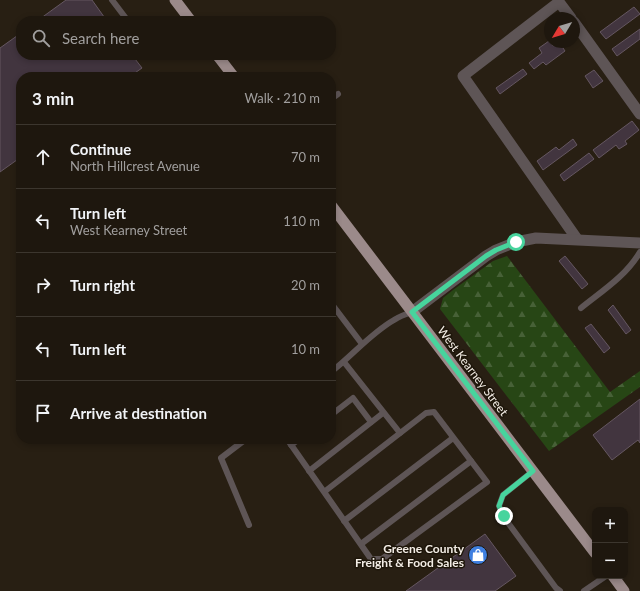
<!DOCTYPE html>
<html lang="en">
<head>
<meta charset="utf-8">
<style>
  body { margin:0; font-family:Lato,sans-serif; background:#2b241c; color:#f1f3f6 }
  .controls { position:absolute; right:12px; bottom:12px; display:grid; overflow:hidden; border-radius:8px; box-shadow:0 2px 6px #0003 }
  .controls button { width:36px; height:36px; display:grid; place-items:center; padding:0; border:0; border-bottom:1px solid #3c362e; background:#1e170e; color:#f1f3f6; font:20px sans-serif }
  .compass { position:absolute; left:544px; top:12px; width:36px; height:36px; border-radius:50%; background:#1e170e; box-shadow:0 2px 6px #0003; rotate:232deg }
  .stop { position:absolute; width:12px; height:12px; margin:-9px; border:3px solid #47d49d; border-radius:50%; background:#fff }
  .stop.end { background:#47d49d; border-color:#fff; box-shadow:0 1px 4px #0008 }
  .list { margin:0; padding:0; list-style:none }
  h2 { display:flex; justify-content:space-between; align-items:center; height:52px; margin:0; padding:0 16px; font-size:17px }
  h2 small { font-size:13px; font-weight:400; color:#a19f9e }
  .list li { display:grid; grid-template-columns:26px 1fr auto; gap:12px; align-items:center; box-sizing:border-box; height:64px; padding:0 16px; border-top:1px solid #3c362e }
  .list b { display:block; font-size:15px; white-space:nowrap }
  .list p { margin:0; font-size:13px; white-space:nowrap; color:#a19f9e }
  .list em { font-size:13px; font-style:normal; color:#a19f9e }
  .icon { flex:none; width:22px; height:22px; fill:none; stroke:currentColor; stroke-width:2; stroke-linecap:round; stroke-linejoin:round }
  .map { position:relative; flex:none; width:640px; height:591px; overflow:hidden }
  .search { position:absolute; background:#1e170e; box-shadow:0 2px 6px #0003; left:16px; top:16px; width:320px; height:44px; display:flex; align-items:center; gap:10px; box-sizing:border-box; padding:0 14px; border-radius:16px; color:#a19f9e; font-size:15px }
  .panel { position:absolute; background:#1e170e; box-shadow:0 2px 6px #0003; left:16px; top:72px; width:320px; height:372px; border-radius:16px }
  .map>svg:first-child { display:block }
  .forest { fill:url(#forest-firs) }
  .building { fill:#42353f; stroke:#655761 }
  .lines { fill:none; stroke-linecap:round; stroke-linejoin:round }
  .service { stroke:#5e5556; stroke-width:6 }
  .minor { stroke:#5e5556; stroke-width:11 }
  .primary { stroke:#9b8a8a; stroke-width:11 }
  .route { stroke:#47d49d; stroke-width:5 }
  .labels { text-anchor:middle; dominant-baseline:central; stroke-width:3; stroke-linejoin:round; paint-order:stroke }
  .street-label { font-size:12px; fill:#f3ede5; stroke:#1e160a }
  .poi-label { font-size:12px; font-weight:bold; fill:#f3ede5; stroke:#1e160a; text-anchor:end }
</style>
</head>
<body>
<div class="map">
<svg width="640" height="591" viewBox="0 0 640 591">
  <defs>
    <pattern id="forest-firs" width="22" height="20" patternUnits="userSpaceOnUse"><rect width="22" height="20" fill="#274615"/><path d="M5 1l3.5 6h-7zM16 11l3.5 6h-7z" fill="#476137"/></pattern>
  </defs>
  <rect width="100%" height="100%" fill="#281f13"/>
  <!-- forest -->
  <path class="forest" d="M507 256 610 392 640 371V387L549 451 440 309 443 298 453 290 493 261Z"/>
  <!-- building -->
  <g class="building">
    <path d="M66 0H92L107 21H37Z"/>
    <path d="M634 7 640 14 606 39 600 32Z"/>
    <path d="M640 29V39L617 56 612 49Z"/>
    <path d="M21 33V55H132L142 68 129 77H21V157L0 172V48Z"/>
    <path d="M549 41 553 46 559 42 565 51 546 65 543 62 534 69 529 63 542 53 539 48Z"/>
    <path d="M523 69 527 74 500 94 496 88Z"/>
    <path d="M594 70 603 81 593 88 585 76Z"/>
    <path d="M632 121 639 130 625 141 627 144 619 149 616 145 599 158 593 150Z"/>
    <path d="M573 139 577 145 543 170 537 161 556 147 559 150Z"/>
    <path d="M589 153 594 159 564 181 560 175Z"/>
    <path d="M565 256 588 284 582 289 559 261Z"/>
    <path d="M613 305 631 330 626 334 608 310Z"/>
    <path d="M591 324 610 348 604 353 585 328Z"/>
    <path d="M640 399V443L638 440 612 460 593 435Z"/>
    <path d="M485 534 516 576 495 591H406Z"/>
  </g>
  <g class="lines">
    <!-- service -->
    <g class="service">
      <path d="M112 0 128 21"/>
      <path d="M331 99 338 94"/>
      <path d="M331 149V155"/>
      <path d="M331 303 362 344"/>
      <path d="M581 308C602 291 626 276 640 252"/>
      <path d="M344 362 400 433"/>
      <path d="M331 372C353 355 371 333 394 320 400 316 406 314 412 312"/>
      <path d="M331 415 353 398 371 422"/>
      <path d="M246 439 221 458 249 525"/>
      <path d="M287 439 371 559H382L487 482 434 412 426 413 324 492"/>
      <path d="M291 445 299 439"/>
      <path d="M309 471 383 413"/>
      <path d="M533 471 503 495 499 506 503 516 556 588 560 591"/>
      <path d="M344 521 453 438"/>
      <path d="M361 544 471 461"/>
      <path d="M584 591 606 576"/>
    </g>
    <!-- minor -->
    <g class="minor">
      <path d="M571 18 559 2 463 76 577 239"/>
      <path d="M574 22 640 114"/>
      <path d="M412 312 486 256 496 250 516 242 536 238 640 243"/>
    </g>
    <!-- primary -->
    <g class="primary">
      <path d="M175 0 191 21"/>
      <path d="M217 55 234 77"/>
      <path d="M331 205 595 553"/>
      <path d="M613 576 624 591"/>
    </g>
  </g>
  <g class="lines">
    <!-- route -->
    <path class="route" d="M504 516 499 506 503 495 533 471 412 312 486 256 496 250 516 242"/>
  </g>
  <!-- icons -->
  <defs>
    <symbol id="shop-disc" viewBox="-11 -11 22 22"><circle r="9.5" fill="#3f7fe0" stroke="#1e160a"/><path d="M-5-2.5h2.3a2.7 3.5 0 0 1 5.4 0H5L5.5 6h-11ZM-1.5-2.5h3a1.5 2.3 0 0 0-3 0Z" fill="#fff"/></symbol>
  </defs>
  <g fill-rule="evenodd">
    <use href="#shop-disc" x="467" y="544" width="22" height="22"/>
  </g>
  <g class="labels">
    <!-- street labels -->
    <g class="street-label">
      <text transform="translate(473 371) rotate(53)">West Kearney Street</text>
    </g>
    <!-- poi labels -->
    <g class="poi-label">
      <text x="464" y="548">Greene County<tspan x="464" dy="14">Freight &amp; Food Sales</tspan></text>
    </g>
  </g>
</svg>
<div class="controls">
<button>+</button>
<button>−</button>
</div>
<svg class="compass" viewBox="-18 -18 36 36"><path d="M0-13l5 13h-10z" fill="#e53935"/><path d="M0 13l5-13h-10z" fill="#a19f9e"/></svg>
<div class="stop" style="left:516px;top:242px"></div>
<div class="stop end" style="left:504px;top:516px"></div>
<div class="search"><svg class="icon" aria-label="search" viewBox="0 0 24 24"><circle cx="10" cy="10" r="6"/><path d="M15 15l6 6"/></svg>Search here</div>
<section class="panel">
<h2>3 min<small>Walk · 210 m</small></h2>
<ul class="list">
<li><svg class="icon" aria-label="ahead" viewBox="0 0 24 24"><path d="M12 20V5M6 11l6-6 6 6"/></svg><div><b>Continue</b><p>North Hillcrest Avenue</p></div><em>70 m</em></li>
<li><svg class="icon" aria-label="left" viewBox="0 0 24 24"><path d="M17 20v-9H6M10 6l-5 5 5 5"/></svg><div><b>Turn left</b><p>West Kearney Street</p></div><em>110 m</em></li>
<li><svg class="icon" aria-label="right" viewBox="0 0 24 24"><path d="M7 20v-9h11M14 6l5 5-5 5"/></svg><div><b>Turn right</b></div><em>20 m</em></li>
<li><svg class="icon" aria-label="left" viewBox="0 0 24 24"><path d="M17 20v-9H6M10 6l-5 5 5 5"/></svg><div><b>Turn left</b></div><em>10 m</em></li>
<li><svg class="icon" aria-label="arrive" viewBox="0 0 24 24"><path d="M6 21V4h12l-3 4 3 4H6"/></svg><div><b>Arrive at destination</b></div></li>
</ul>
</section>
</div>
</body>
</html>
